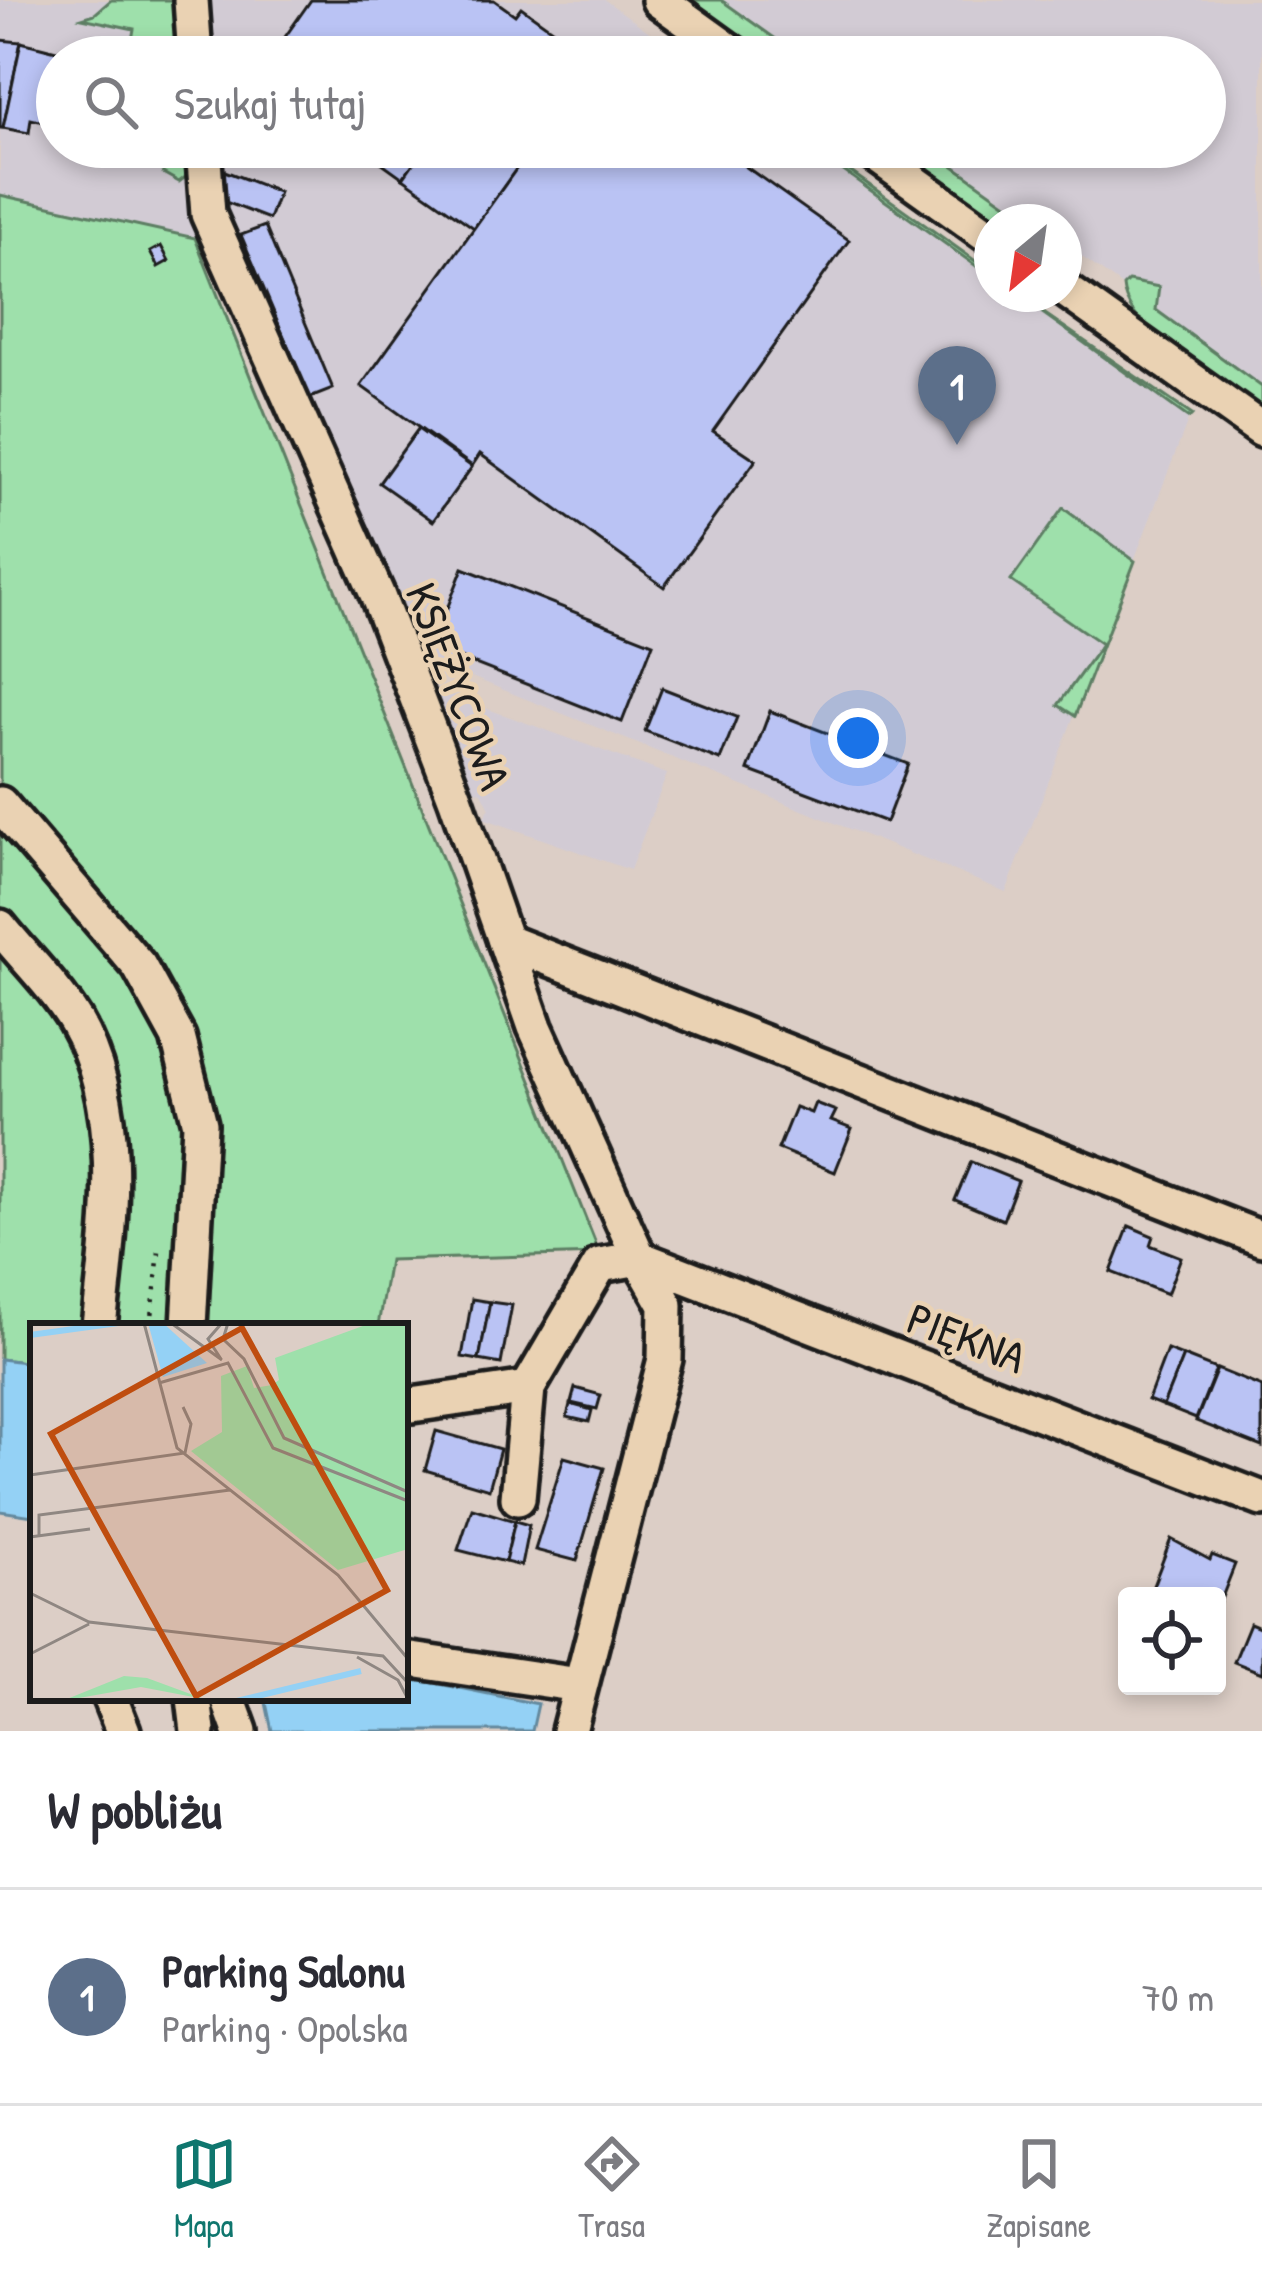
<!DOCTYPE html>
<html lang="pl">
<head>
<meta charset="utf-8">
<style>
  body { margin:0; font-family:"Patrick Hand",sans-serif; background:#f2f2f3; color:#2b2b33 }
  .controls { position:absolute; right:36px; bottom:36px; display:grid; overflow:hidden; border-radius:12px; box-shadow:0 6px 18px #0003 }
  .controls button { width:108px; height:108px; display:grid; place-items:center; padding:0; border:0; border-bottom:3px solid #e1e1e2; background:#fff; color:#2b2b33; font:60px sans-serif }
  .compass { position:absolute; left:974px; top:204px; width:108px; height:108px; border-radius:50%; background:#fff; box-shadow:0 6px 18px #0003; rotate:209deg }
  .you { position:absolute; left:858px; top:738px; width:42px; height:42px; margin:-30px; border:9px solid #fff; border-radius:50%; background:#1a73e8; box-shadow:0 0 0 18px #1a73e833 }
  .badge { display:grid; place-items:center; width:78px; height:78px; border-radius:50%; background:#0f766e; color:#fff; font-size:39px; font-weight:700 }
  .pin { position:absolute; translate:-50% -99px; filter:drop-shadow(0 3px 6px #0008) }
  .pin::after { content:''; position:absolute; top:63px; width:42px; height:36px; background:inherit; clip-path:polygon(0 0,100% 0,50% 100%) }
  .list { margin:0; padding:0; list-style:none }
  h2 { display:flex; justify-content:space-between; align-items:center; height:156px; margin:0; padding:0 48px; font-size:51px }
  h2 small { font-size:39px; font-weight:400; color:#7c7c81 }
  .list li { display:grid; grid-template-columns:78px 1fr auto; gap:36px; align-items:center; box-sizing:border-box; height:216px; padding:0 48px; border-top:3px solid #e1e1e2 }
  .list b { display:block; font-size:45px; white-space:nowrap }
  .list p { margin:0; font-size:39px; white-space:nowrap; color:#7c7c81 }
  .list em { font-size:39px; font-style:normal; color:#7c7c81 }
  .icon { flex:none; width:66px; height:66px; fill:none; stroke:currentColor; stroke-width:2; stroke-linecap:round; stroke-linejoin:round }
  .map { position:relative; flex:none; width:1262px; height:1731px; overflow:hidden }
  .search { position:absolute; background:#fff; box-shadow:0 6px 18px #0003; left:36px; right:36px; top:36px; height:132px; display:flex; align-items:center; gap:30px; box-sizing:border-box; padding:0 42px; border-radius:66px; color:#7c7c81; font-size:45px }
  .sheet { height:372px; background:#fff }
  nav { display:flex; justify-content:space-around; align-items:center; box-sizing:border-box; height:168px; border-top:3px solid #e1e1e2; background:#fff; font-size:33px; color:#7c7c81 }
  nav a { display:grid; justify-items:center; gap:6px }
  nav .on { color:#0f766e }
  .map>svg:first-child { display:block }
  .built { fill:#d2cbd4 }
  .green { fill:#9ee0ab; stroke:#5d7e64; stroke-width:3 }
  .water { fill:#94d1f5; stroke:#64899e; stroke-width:3 }
  .building { fill:#bac3f4; stroke:#1c1c1c; stroke-width:3 }
  .lines { fill:none; stroke-linecap:round; stroke-linejoin:round }
  .minor-casing { stroke:#1c1c1c; stroke-width:42 }
  .path { stroke:#1c1c1c; stroke-width:4.5; stroke-dasharray:3 9; stroke-linecap:butt }
  .minor { stroke:#ead2b3; stroke-width:33 }
  .labels { text-anchor:middle; dominant-baseline:central; stroke-width:9; stroke-linejoin:round; paint-order:stroke }
  .street-label { font-size:45px; fill:#1c1c1c; stroke:#ead2b3 }
  .inset-river { fill:none; stroke:#94d1f5; stroke-width:6 }
  .inset-road { fill:none; stroke:#8f8782; stroke-width:3 }
  .view { fill:#bf4d0f; fill-opacity:0.15; stroke:#bf4d0f; stroke-width:6 }
  .inset-edge { fill:none; stroke:#1c1c1c; stroke-width:6 }
</style>
</head>
<body>
<div class="map">
<svg width="1262" height="1731" viewBox="0 0 1262 1731">
  <rect width="100%" height="100%" fill="#dccec6"/>
  <filter id="ink" filterUnits="userSpaceOnUse"><feTurbulence type="fractalNoise" baseFrequency=".00833" numOctaves="2"/><feDisplacementMap in="SourceGraphic" scale="24" xChannelSelector="R" yChannelSelector="G"/><feConvolveMatrix kernelMatrix="1 2 1 2 8 2 1 2 1" color-interpolation-filters="sRGB"/></filter>
  <g filter="url(#ink)">
    <!-- built -->
    <g class="built">
      <path d="M0 0H168L175 57H57V147H185L195 238 0 195Z"/>
      <path d="M207 0H605L684 57H212Z"/>
      <path d="M721 0H1262V387L1064 244V222H1033L927 147H1205V57H801Z"/>
      <path d="M220 147H810L992 277V294H1016L1189 418 1006 892 417 655 223 201Z"/>
      <path d="M430 688 667 774 630 870 483 818 490 808 482 792 463 786Z"/>
    </g>
    <!-- green -->
    <g class="green">
      <path d="M111 0H175L182 57H129L134 29 82 18 95 14Z"/>
      <path d="M688 0H721L801 57H767Z"/>
      <path d="M160 147H191L192 172 179 182 163 173Z"/>
      <path d="M810 147H816L981 265 979 268Z"/>
      <path d="M892 147H927L1033 222H997Z"/>
      <path d="M0 195 195 238 600 1254 389 1260 378 1326H33V1363L0 1359Z"/>
      <path d="M1128 281 1159 287 1156 310 1262 387V414C1225 387 1126 332 1123 286Z"/>
      <path d="M1016 294 1192 415 1189 418Z"/>
      <path d="M1063 508 1135 561 1075 716 1058 705 1102 644 1011 581Z"/>
    </g>
    <!-- water -->
    <g class="water">
      <path d="M0 1359 33 1363V1516L0 1511Z"/>
      <path d="M405 1677 538 1704 532 1731H272L265 1698H405Z"/>
    </g>
    <!-- building -->
    <g class="building">
      <path d="M311 0H494L515 15 521 7 591 57H271Z"/>
      <path d="M0 40 21 42 3 128H0Z"/>
      <path d="M21 42 80 57H57V125L31 119 29 133 3 128Z"/>
      <path d="M360 147H425L403 178Z"/>
      <path d="M425 147H532L474 228 403 178Z"/>
      <path d="M532 147H718L849 240 713 431 756 460 664 587 480 454 472 466 361 386Z"/>
      <path d="M222 170 279 192 269 219 223 201Z"/>
      <path d="M265 226 333 389 310 398 241 235Z"/>
      <path d="M161 246 169 261 158 267 150 252Z"/>
      <path d="M418 429 472 467 433 521 379 483Z"/>
      <path d="M463 568 653 643 622 722 432 647Z"/>
      <path d="M662 688 737 717 720 760 645 731Z"/>
      <path d="M770 711 908 764 886 822 748 770Z"/>
      <path d="M815 1103 836 1111 831 1121 852 1129 835 1172 778 1149 795 1107 811 1113Z"/>
      <path d="M971 1162 1018 1181 1003 1220 955 1200Z"/>
      <path d="M1129 1226 1153 1236 1150 1245 1181 1257 1167 1294 1111 1272Z"/>
      <path d="M472 1299 490 1302 479 1360 462 1357Z"/>
      <path d="M490 1302 512 1305 501 1364 479 1360Z"/>
      <path d="M1167 1350 1183 1356 1163 1406 1148 1400Z"/>
      <path d="M1183 1356 1216 1369 1196 1419 1163 1406Z"/>
      <path d="M1217 1369 1262 1387V1447L1196 1421Z"/>
      <path d="M575 1388 601 1395 597 1409 571 1403Z"/>
      <path d="M570 1404 592 1410 589 1422 567 1417Z"/>
      <path d="M436 1431 500 1449 489 1489 425 1470Z"/>
      <path d="M564 1457 604 1468 577 1561 535 1550Z"/>
      <path d="M472 1508 515 1521 505 1562 458 1550Z"/>
      <path d="M515 1521 529 1525 521 1566 505 1562Z"/>
      <path d="M1171 1539 1210 1560 1212 1555 1235 1564 1217 1610V1596H1163L1151 1591Z"/>
      <path d="M1250 1623 1262 1628V1673L1234 1662Z"/>
    </g>
    <g class="lines">
      <defs>
        <g id="minor">
          <path d="M191 0 195 57"/>
          <path d="M659 0 738 57"/>
          <path d="M203 147 208 214 377 594 456 800 535 1027 639 1258 666 1305 665 1359 569 1731"/>
          <path d="M865 147 992 238"/>
          <path d="M1064 289 1262 430"/>
          <path d="M0 804 139 966 178 1037 200 1124 189 1326"/>
          <path d="M0 927C24 957 55 987 75 1020 127 1110 110 1227 99 1326"/>
          <path d="M505 941 1262 1239"/>
          <path d="M405 1406 528 1388"/>
          <path d="M518 1498 528 1388 600 1265 639 1258 1262 1499"/>
          <path d="M405 1659 579 1685"/>
          <path d="M110 1698 123 1731"/>
          <path d="M194 1698 198 1731"/>
          <path d="M228 1698 240 1731"/>
        </g>
      </defs>
      <!-- minor casing -->
      <use href="#minor" class="minor-casing"/>
      <!-- path -->
      <path class="path" d="M151 1326 159 1251"/>
      <!-- minor -->
      <use href="#minor" class="minor"/>
    </g>
  </g>
  <g class="labels">
    <!-- street labels -->
    <g class="street-label">
      <text transform="translate(459 686) rotate(69)">KSIĘŻYCOWA</text>
      <text transform="translate(967 1337) rotate(21)">PIĘKNA</text>
    </g>
  </g>
  <!-- overview -->
  <g transform="translate(30 1323)">
    <rect width="378" height="378" fill="#dccec6"/>
    <path d="M341 0H378V226L308 247 161 128 192 109 191 53 217 43 224 65 242 62 249 57 245 35ZM94 353 117 355 174 376 111 364 32 378Z" fill="#9ee0ab"/>
    <path d="M118 0H133L177 40 133 54Z" fill="#94d1f5"/>
    <path class="inset-river" d="M0 12 88 0M207 378 331 348"/>
    <path class="inset-road" d="M114 0 147 125 308 252 378 336M141 0 192 37M198 0 193 16 214 36 254 115 378 169M191 36 178 16 192 0M129 60 198 40 243 125 378 178M0 152 155 130 161 101 153 84M9 213V192L200 167M0 214 60 206M0 270 59 299 353 333 378 360M0 331 59 301M327 334 368 357 378 376"/>
    <path class="view" d="M212 5 357 267 166 373 21 111Z"/>
    <rect width="378" height="378" class="inset-edge"/>
  </g>
</svg>
<div class="controls">
<button><svg class="icon" aria-label="locate" viewBox="0 0 24 24"><circle cx="12" cy="12" r="6"/><path d="M12 2v4M12 18v4M2 12h4M18 12h4"/></svg></button>
</div>
<svg class="compass" viewBox="-18 -18 36 36"><path d="M0-13l5 13h-10z" fill="#e53935"/><path d="M0 13l5-13h-10z" fill="#7c7c81"/></svg>
<div class="you"></div>
<div class="pin badge" style="left:957px;top:445px;background:#5c6f8a">1</div>
<div class="search"><svg class="icon" aria-label="search" viewBox="0 0 24 24"><circle cx="10" cy="10" r="6"/><path d="M15 15l6 6"/></svg>Szukaj tutaj</div>
</div>
<section class="sheet">
<h2>W pobliżu<small></small></h2>
<ul class="list">
<li><span class="badge" style="background:#5c6f8a">1</span><div><b>Parking Salonu</b><p>Parking · Opolska</p></div><em>70 m</em></li>
</ul>
</section>
<nav>
<a class="on"><svg class="icon" aria-label="map" viewBox="0 0 24 24"><path d="M3 6l6-2 6 2 6-2v14l-6 2-6-2-6 2zM9 4v14M15 6v14"/></svg>Mapa</a>
<a><svg class="icon" aria-label="directions" viewBox="0 0 24 24"><path d="M12 3l9 9-9 9-9-9zM9 14v-3h6M13 9l2 2-2 2"/></svg>Trasa</a>
<a><svg class="icon" aria-label="saved" viewBox="0 0 24 24"><path d="M7 4h10v16l-5-4-5 4z"/></svg>Zapisane</a>
</nav>
</body>
</html>
